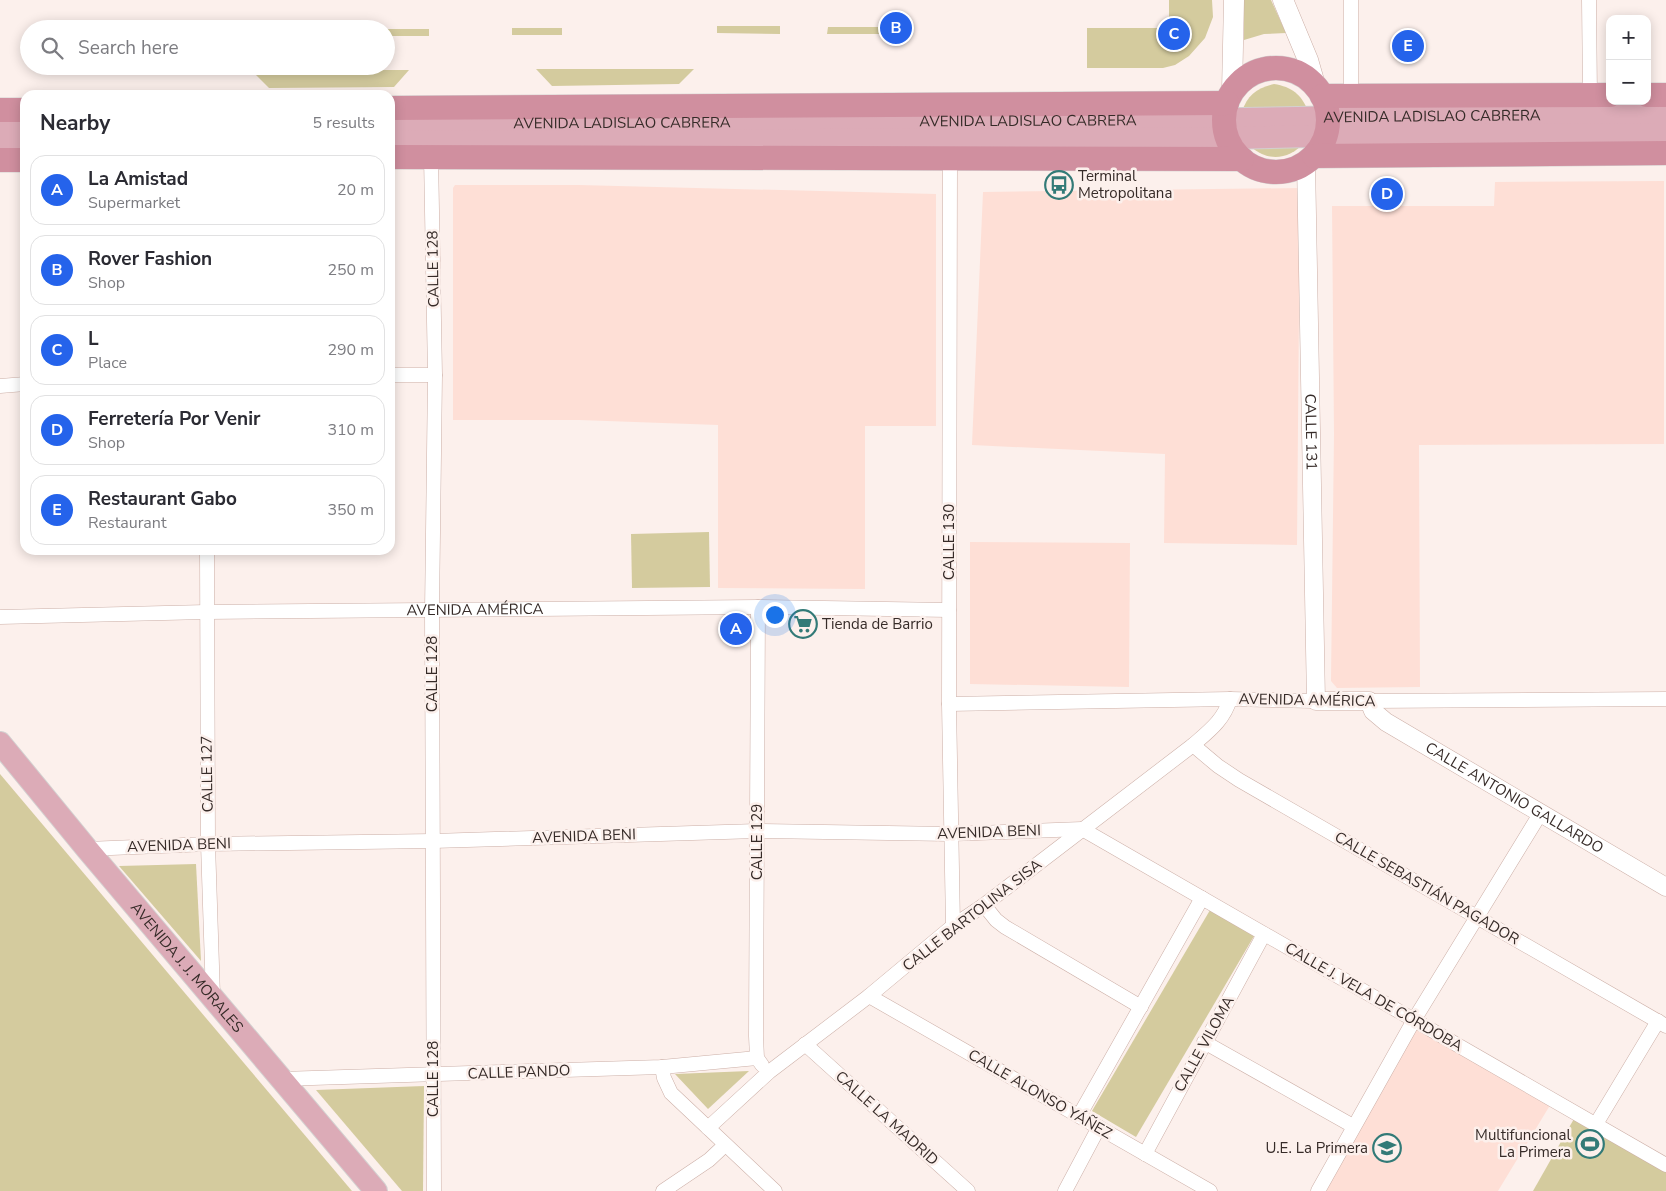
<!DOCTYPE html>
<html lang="en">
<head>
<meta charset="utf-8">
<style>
  body { margin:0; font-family:"Nunito Sans",sans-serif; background:#f7f7f7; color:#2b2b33 }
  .controls { position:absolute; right:15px; top:15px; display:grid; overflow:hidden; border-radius:10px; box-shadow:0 2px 12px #0003 }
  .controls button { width:45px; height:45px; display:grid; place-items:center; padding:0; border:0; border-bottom:1px solid #e1e1e2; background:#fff; color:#2b2b33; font:25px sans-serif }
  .you { position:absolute; left:774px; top:614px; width:18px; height:18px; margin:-12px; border:4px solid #fff; border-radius:50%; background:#1a73e8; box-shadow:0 0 0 8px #1a73e833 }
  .badge { display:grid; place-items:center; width:32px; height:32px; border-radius:50%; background:#2563eb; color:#fff; font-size:16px; font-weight:700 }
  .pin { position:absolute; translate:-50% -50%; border:2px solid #fff; box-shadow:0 1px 5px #0006 }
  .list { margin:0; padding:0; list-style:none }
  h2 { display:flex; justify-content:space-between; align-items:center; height:65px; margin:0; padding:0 20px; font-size:21px }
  h2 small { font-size:16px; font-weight:400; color:#7c7c81 }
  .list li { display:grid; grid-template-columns:32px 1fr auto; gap:15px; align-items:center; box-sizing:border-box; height:70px; margin:0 10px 10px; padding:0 10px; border:1px solid #e1e1e2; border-radius:15px }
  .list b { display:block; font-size:19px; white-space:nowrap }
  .list p { margin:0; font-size:16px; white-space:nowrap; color:#7c7c81 }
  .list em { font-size:16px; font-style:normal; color:#7c7c81 }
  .icon { flex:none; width:28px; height:28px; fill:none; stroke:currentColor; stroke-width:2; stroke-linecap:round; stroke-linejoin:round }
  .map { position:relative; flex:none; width:1666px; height:1191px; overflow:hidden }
  .search { position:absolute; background:#fff; box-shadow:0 2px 12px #0003; left:20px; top:20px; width:375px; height:55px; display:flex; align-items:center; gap:12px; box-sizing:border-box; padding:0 18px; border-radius:28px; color:#7c7c81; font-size:19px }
  .panel { position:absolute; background:#fff; box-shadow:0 2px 12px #0003; left:20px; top:90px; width:375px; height:465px; border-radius:15px }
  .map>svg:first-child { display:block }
  .built { fill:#fedfd6 }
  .green { fill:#d4cb9e }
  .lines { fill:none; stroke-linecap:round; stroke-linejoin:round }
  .minor-casing { stroke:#ccafa7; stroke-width:15 }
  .tertiary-casing { stroke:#ccafa7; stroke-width:19 }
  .secondary-casing { stroke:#ccafa7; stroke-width:21 }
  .primary-casing { stroke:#d3d0d0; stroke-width:24 }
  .trunk-casing { stroke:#d3d0d0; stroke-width:25 }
  .minor { stroke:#fff; stroke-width:14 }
  .tertiary { stroke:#fff; stroke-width:18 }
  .secondary { stroke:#fff; stroke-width:20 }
  .primary { stroke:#dcabb7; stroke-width:22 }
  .trunk { stroke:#d08f9f; stroke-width:24 }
  .labels { text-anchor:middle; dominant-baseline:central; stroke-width:5; stroke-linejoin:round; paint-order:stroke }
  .street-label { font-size:15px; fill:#362b28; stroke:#fcf0ec }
  .poi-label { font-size:15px; fill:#362b28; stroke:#fcf0ec; text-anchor:start }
</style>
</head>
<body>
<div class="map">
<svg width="1666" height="1191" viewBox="0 0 1666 1191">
  <rect width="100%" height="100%" fill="#fcf0ec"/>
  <!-- built -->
  <g class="built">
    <path d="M1664 181V444L1419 445 1420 687 1337 688 1331 681 1334 434 1332 206H1494L1495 182Z"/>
    <path d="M455 185H579L936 194V426H865V589L718 588V425L579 420H453V188Z"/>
    <path d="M1300 188 1297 545 1164 543 1165 454 972 445 983 192Z"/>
    <path d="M970 542 1130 543 1129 687 970 684Z"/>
    <path d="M1419 1029 1552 1102 1498 1191H1320L1412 1031Z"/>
  </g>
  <!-- green -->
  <g class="green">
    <path d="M1169 0H1212L1213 17 1205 38 1189 56 1175 65 1163 68H1087V28H1169Z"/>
    <path d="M1244 0H1271L1286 33 1264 34 1244 40Z"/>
    <path d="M717 26H780V34L717 33Z"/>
    <path d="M828 27H890V34H827Z"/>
    <rect x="512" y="28" width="50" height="7"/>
    <rect x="386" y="29" width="43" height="7"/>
    <path d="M536 69H694L679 84 552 86Z"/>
    <path d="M251 70H409L394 87 269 88Z"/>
    <path d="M1274 84C1292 87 1301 94 1308 111L1242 112C1247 95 1257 88 1274 84Z"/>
    <path d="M1246 142H1305C1287 162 1264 162 1246 142Z"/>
    <path d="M709 532 710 587 632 588 631 534Z"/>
    <path d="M0 774 352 1191H0Z"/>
    <path d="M196 864 201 961 119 866Z"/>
    <path d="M1213 905 1257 931 1136 1137 1092 1111Z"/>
    <path d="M749 1071 708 1109 675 1074Z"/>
    <path d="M424 1086 423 1191H402L316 1090Z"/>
    <path d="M1575 1117 1666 1171V1191H1533Z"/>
  </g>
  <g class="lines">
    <defs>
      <g id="minor">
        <path d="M1351 0V102"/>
        <path d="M1589 0 1590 95"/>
        <path d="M431 156 435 375 432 611 434 1191"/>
        <path d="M950 159 949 704 953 926"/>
        <path d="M390 375H435"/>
        <path d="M0 386 25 384"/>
        <path d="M207 550 208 844 213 997"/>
        <path d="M758 607 756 1036 757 1058 762 1065"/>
        <path id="s1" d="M0 617 206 612 758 607 949 610"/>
        <path d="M1369 701 1666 699"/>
        <path d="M949 704 1230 699 1316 701"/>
        <path d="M1193 745 1218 766 1239 780 1666 1026"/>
        <path d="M87 849 208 844 433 841 757 831 950 834 1082 829 1666 1165"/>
        <path d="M984 905 996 920 1005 927 1141 1007"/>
        <path d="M869 996 1210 1191"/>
        <path d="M1204 1042 1353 1126"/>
        <path d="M805 1044 968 1191"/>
        <path d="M662 1067 664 1078 671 1093 775 1191"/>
        <path d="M281 1079 662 1067 757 1058"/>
        <path d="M1079 1116 1202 898"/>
        <path d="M1596 1124 1658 1021"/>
        <path d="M708 1128 769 1072 869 996 953 926 984 905 1193 745C1209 731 1224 720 1230 699"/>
        <path d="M1145 1154 1264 934"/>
        <path d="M663 1191 709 1160 725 1145"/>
        <path d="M1065 1191 1099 1127"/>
        <path d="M1318 1191 1414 1020 1540 814"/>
      </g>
      <g id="tertiary">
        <path id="s2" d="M1306 162 1316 701H1369L1373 711 1386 722 1666 887"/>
      </g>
      <g id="secondary">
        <path d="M1283 0 1308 60 1316 88"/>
        <path d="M1232 91 1234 0"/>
      </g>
      <g id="primary">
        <path d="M0 124H25"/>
        <path id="s3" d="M390 124 1186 120 1352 117 1666 114"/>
        <path d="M390 142 1227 138 1352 135 1666 134"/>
        <path d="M0 143H25"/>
        <path id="s4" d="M0 743 87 849 376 1191"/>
      </g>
      <g id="trunk">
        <circle cx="1276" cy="120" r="52"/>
        <path d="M1647 95H1666"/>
        <path d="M1322 96 1610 95"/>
        <path d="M390 108 1227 103"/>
        <path d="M0 110H25"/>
        <path d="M1314 156 1666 153"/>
        <path d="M390 157 1242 159"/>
        <path d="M0 160H25"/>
      </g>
    </defs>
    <!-- minor casing -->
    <use href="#minor" class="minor-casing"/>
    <!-- tertiary casing -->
    <use href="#tertiary" class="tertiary-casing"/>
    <!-- secondary casing -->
    <use href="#secondary" class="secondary-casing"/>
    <!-- primary casing -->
    <use href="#primary" class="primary-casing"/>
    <!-- trunk casing -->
    <use href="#trunk" class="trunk-casing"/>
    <!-- minor -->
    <use href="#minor" class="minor"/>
    <!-- tertiary -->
    <use href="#tertiary" class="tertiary"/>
    <!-- secondary -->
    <use href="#secondary" class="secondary"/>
    <!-- primary -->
    <use href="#primary" class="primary"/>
    <!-- trunk -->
    <use href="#trunk" class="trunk"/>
  </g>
  <!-- icons -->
  <defs>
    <symbol id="bus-ring" viewBox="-11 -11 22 22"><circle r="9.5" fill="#fcf0ec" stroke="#327a77" stroke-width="1.5"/><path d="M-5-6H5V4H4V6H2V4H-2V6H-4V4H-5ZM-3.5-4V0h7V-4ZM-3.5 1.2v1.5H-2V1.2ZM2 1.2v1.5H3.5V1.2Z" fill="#327a77"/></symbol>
    <symbol id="supermarket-ring" viewBox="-11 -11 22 22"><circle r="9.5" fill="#fcf0ec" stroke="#327a77" stroke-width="1.5"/><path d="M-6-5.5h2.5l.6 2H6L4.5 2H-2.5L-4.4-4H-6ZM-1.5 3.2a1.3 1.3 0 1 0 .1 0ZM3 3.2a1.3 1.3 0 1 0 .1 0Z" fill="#327a77"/></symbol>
    <symbol id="stadium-ring" viewBox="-11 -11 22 22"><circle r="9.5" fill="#fcf0ec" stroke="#327a77" stroke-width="1.5"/><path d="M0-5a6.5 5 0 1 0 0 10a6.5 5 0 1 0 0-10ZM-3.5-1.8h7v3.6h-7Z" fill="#327a77"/></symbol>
    <symbol id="school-ring" viewBox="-11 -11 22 22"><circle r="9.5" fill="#fcf0ec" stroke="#327a77" stroke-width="1.5"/><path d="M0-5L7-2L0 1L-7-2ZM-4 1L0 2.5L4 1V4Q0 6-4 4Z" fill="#327a77"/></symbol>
  </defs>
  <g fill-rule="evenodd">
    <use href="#bus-ring" x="1043" y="169" width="32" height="32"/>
    <use href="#supermarket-ring" x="787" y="608" width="32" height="32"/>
    <use href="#stadium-ring" x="1574" y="1128" width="32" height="32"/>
    <use href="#school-ring" x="1371" y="1132" width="32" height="32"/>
  </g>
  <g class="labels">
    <!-- street labels -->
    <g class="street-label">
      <text stroke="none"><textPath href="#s3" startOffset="1042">AVENIDA LADISLAO CABRERA</textPath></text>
      <text stroke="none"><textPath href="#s3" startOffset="638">AVENIDA LADISLAO CABRERA</textPath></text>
      <text stroke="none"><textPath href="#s3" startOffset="232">AVENIDA LADISLAO CABRERA</textPath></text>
      <text transform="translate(433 269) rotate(-91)">CALLE 128</text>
      <text stroke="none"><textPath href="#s2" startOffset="270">CALLE 131</textPath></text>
      <text transform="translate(949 542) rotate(-90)">CALLE 130</text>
      <text stroke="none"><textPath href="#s1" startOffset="475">AVENIDA AMÉRICA</textPath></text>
      <text transform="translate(432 674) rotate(-90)">CALLE 128</text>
      <text transform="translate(1307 700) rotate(1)">AVENIDA AMÉRICA</text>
      <text transform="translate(207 774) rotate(-91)">CALLE 127</text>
      <text stroke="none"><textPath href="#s2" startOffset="769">CALLE ANTONIO GALLARDO</textPath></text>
      <text transform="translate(989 832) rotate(-2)">AVENIDA BENI</text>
      <text transform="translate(584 836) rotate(-2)">AVENIDA BENI</text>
      <text transform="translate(757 842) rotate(-90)">CALLE 129</text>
      <text transform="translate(179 845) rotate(-2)">AVENIDA BENI</text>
      <text transform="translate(1427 888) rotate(30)">CALLE SEBASTIÁN PAGADOR</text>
      <text transform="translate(972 915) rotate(-38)">CALLE BARTOLINA SISA</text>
      <text stroke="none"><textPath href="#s4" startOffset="292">AVENIDA J. J. MORALES</textPath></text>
      <text transform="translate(1374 997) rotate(30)">CALLE J. VELA DE CÓRDOBA</text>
      <text transform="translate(1204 1044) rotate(-61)">CALLE VILOMA</text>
      <text transform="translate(519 1072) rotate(-2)">CALLE PANDO</text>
      <text transform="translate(433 1079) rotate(-90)">CALLE 128</text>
      <text transform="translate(1040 1094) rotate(30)">CALLE ALONSO YÁÑEZ</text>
      <text transform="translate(887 1118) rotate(42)">CALLE LA MADRID</text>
    </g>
    <!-- poi labels -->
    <g class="poi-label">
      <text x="1078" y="176">Terminal<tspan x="1078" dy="17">Metropolitana</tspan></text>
      <text x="822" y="624">Tienda de Barrio</text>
      <text x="1571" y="1135" text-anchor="end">Multifuncional<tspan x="1571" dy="17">La Primera</tspan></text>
      <text x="1368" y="1148" text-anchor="end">U.E. La Primera</text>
    </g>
  </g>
</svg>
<div class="controls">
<button>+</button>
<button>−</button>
</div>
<div class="you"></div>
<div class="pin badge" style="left:736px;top:629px">A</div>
<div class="pin badge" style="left:896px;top:28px">B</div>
<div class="pin badge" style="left:1174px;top:34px">C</div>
<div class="pin badge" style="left:1387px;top:194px">D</div>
<div class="pin badge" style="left:1408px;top:46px">E</div>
<div class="search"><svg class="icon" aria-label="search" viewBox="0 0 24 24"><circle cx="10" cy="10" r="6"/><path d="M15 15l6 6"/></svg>Search here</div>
<section class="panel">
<h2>Nearby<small>5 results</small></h2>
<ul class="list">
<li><span class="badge">A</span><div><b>La Amistad</b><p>Supermarket</p></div><em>20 m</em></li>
<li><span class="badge">B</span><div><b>Rover Fashion</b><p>Shop</p></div><em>250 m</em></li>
<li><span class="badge">C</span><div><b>L</b><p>Place</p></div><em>290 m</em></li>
<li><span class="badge">D</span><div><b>Ferretería Por Venir</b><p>Shop</p></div><em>310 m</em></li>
<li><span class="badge">E</span><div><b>Restaurant Gabo</b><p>Restaurant</p></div><em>350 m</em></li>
</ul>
</section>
</div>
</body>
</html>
